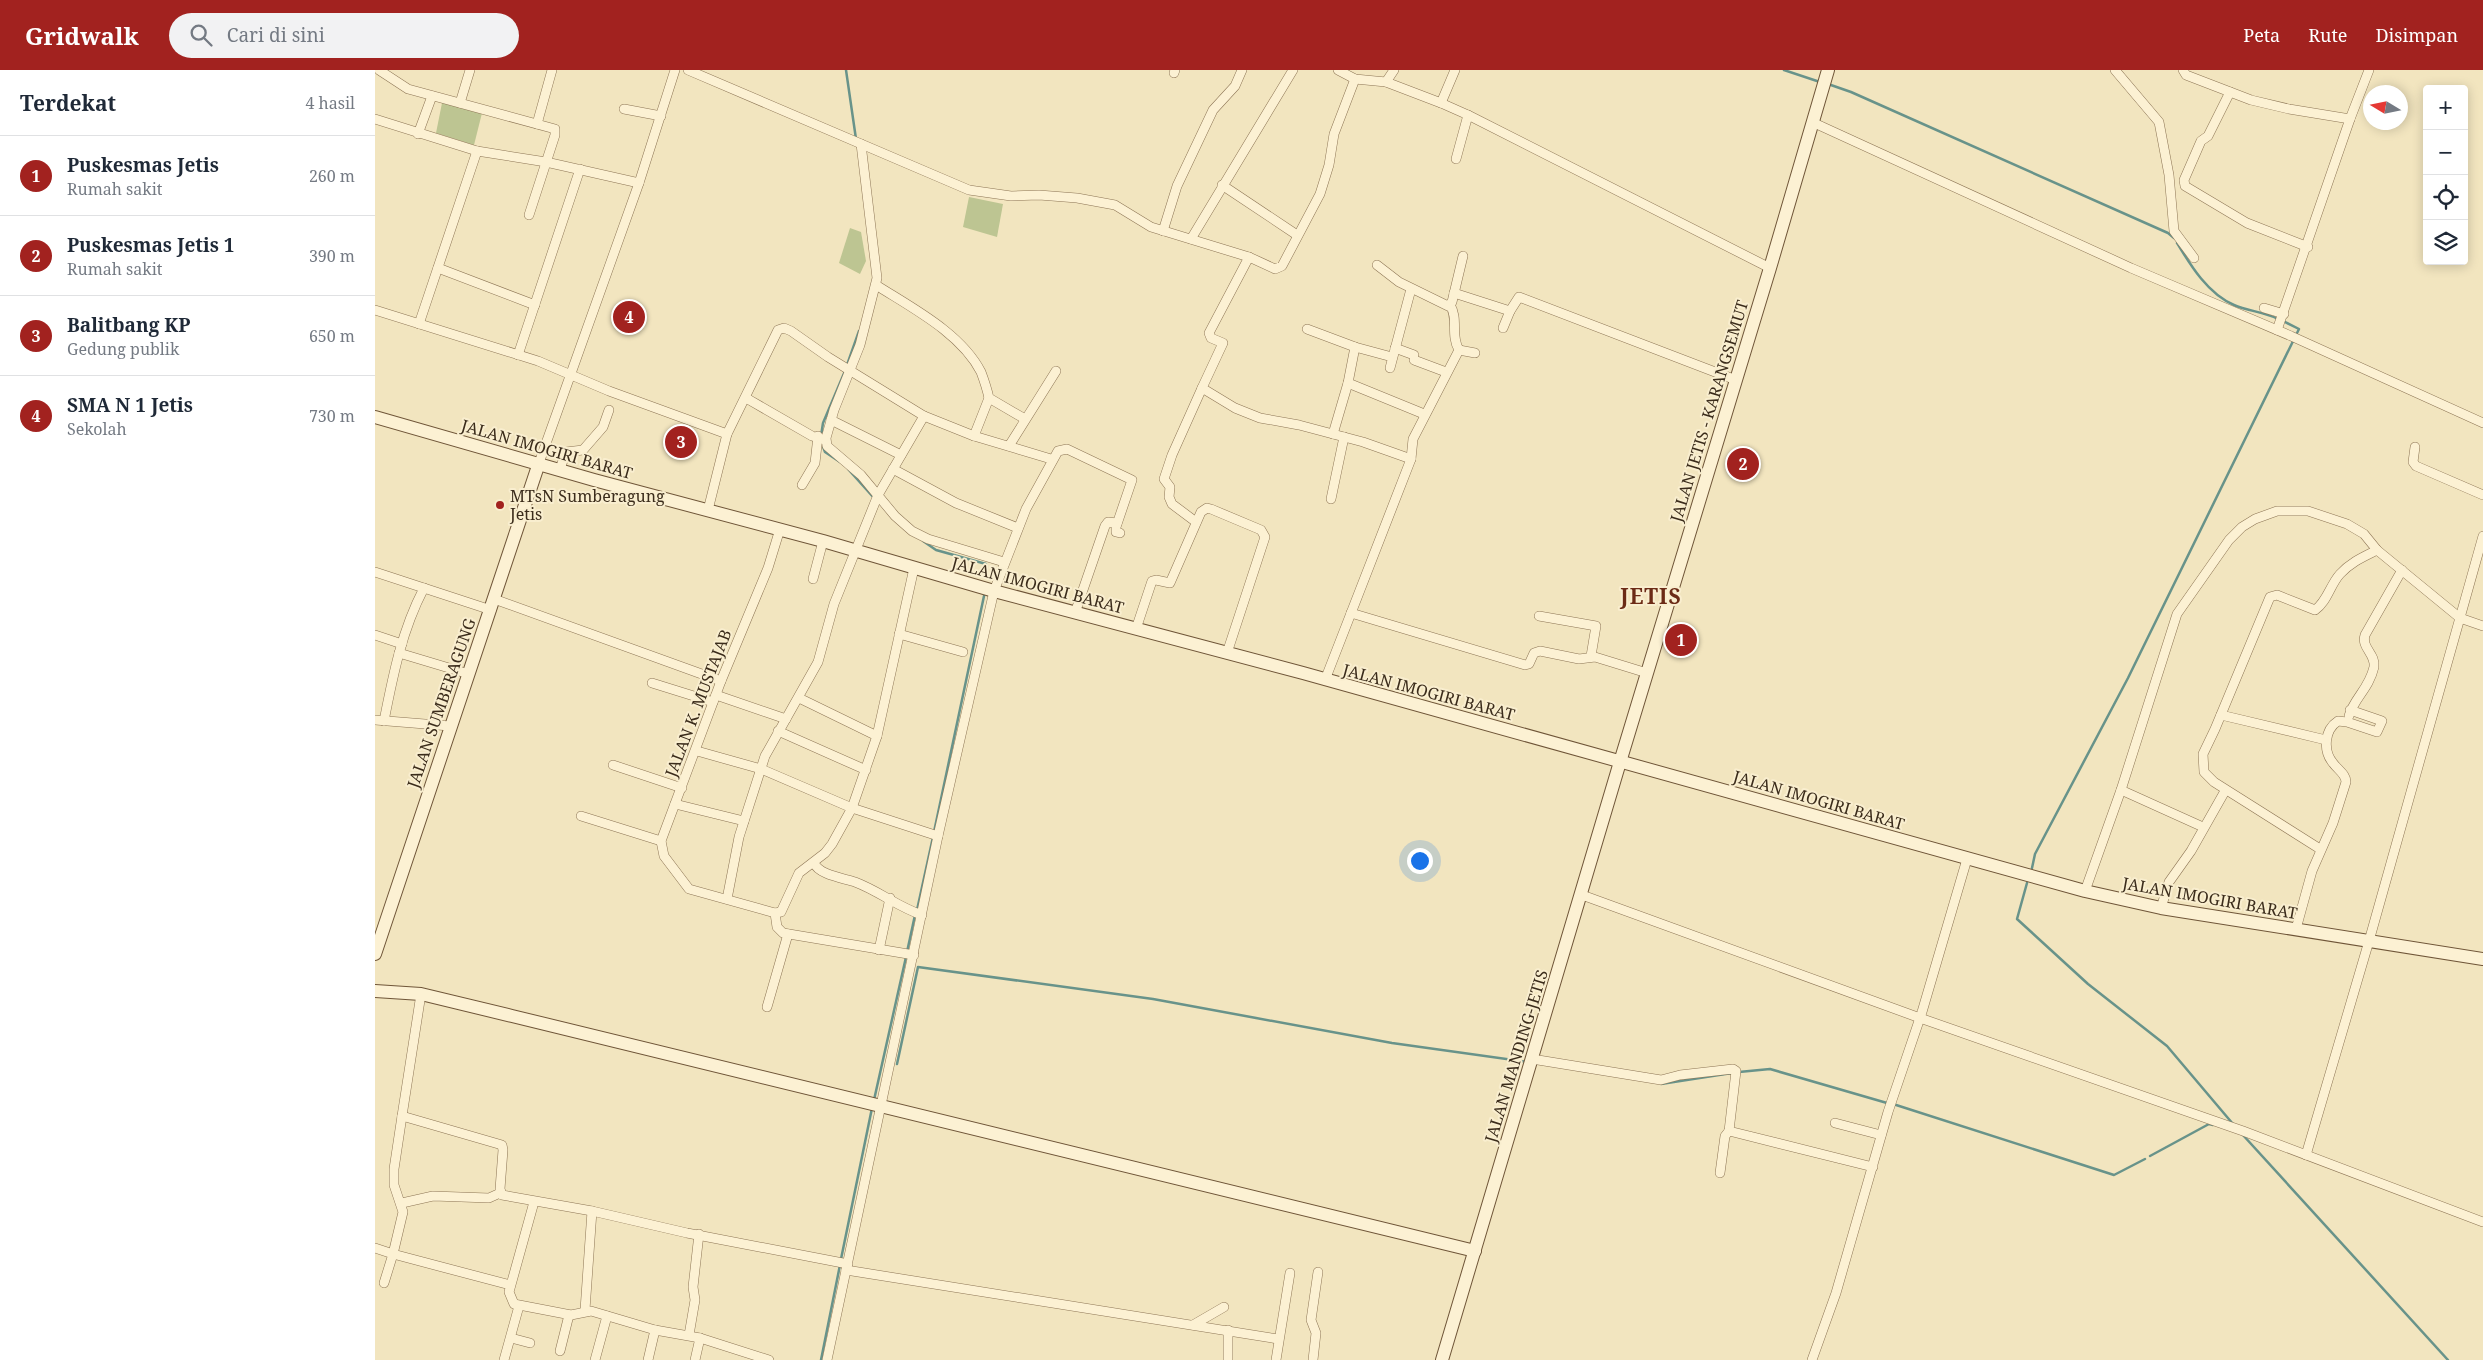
<!DOCTYPE html>
<html lang="id">
<head>
<meta charset="utf-8">
<style>
  body { margin:0; font-family:"Noto Serif",serif; background:#f2f2f3; color:#1f2937 }
  .controls { position:absolute; right:15px; top:15px; display:grid; overflow:hidden; border-radius:5px; box-shadow:0 2px 12px #0003 }
  .controls button { width:45px; height:45px; display:grid; place-items:center; padding:0; border:0; border-bottom:1px solid #e0e1e3; background:#fff; color:#1f2937; font:25px sans-serif }
  .compass { position:absolute; left:1988px; top:15px; width:45px; height:45px; border-radius:50%; background:#fff; box-shadow:0 2px 12px #0003; rotate:280deg }
  .you { position:absolute; left:1044px; top:790px; width:18px; height:18px; margin:-12px; border:4px solid #fff; border-radius:50%; background:#1a73e8; box-shadow:0 0 0 8px #1a73e833 }
  .badge { display:grid; place-items:center; width:32px; height:32px; border-radius:50%; background:#a2221f; color:#fff; font-size:16px; font-weight:700 }
  .pin { position:absolute; translate:-50% -50%; border:2px solid #fff; box-shadow:0 1px 5px #0006 }
  .list { margin:0; padding:0; list-style:none }
  h2 { display:flex; justify-content:space-between; align-items:center; height:65px; margin:0; padding:0 20px; font-size:21px }
  h2 small { font-size:16px; font-weight:400; color:#747a83 }
  .list li { display:grid; grid-template-columns:32px 1fr auto; gap:15px; align-items:center; box-sizing:border-box; height:80px; padding:0 20px; border-top:1px solid #e0e1e3 }
  .list b { display:block; font-size:19px; white-space:nowrap }
  .list p { margin:0; font-size:16px; white-space:nowrap; color:#747a83 }
  .list em { font-size:16px; font-style:normal; color:#747a83 }
  .icon { flex:none; width:28px; height:28px; fill:none; stroke:currentColor; stroke-width:2; stroke-linecap:round; stroke-linejoin:round }
  .map { position:relative; flex:none; width:2108px; height:1290px; overflow:hidden }
  header { display:flex; align-items:center; gap:30px; box-sizing:border-box; height:70px; padding:0 25px; background:#a2221f; color:#fff }
  header strong { font-size:24px }
  nav { display:flex; gap:28px; margin-inline-start:auto; font-size:18px }
  .search { width:350px; height:45px; background:#f2f2f3; display:flex; align-items:center; gap:12px; box-sizing:border-box; padding:0 18px; border-radius:28px; color:#747a83; font-size:19px }
  main { display:flex }
  aside { flex:1; background:#fff }
  .map>svg:first-child { display:block }
  .cemetery { fill:#bdc592 }
  .lines { fill:none; stroke-linecap:round; stroke-linejoin:round }
  .stream { stroke:#68938a; stroke-width:2.5 }
  .street-casing { stroke:#8d7555; stroke-width:10 }
  .secondary-casing { stroke:#6f5538; stroke-width:14 }
  .street { stroke:#fcf1d3; stroke-width:9 }
  .secondary { stroke:#fcf1d3; stroke-width:12 }
  .poi-dot { fill:#a2221f; stroke:#f9eecf; stroke-width:2 }
  .labels { text-anchor:middle; dominant-baseline:central; stroke-width:4; stroke-linejoin:round; paint-order:stroke }
  .street-label { font-size:16px; fill:#3b2c1b; stroke:#f9eecf }
  .poi-label { font-size:16px; fill:#3b2c1b; stroke:#f9eecf; text-anchor:start }
  .district-label { font-size:21px; font-weight:bold; letter-spacing:1px; fill:#6c2b16; stroke:#f9eecf }
</style>
</head>
<body>
<header>
<strong>Gridwalk</strong>
<div class="search"><svg class="icon" aria-label="search" viewBox="0 0 24 24"><circle cx="10" cy="10" r="6"/><path d="M15 15l6 6"/></svg>Cari di sini</div>
<nav><a>Peta</a><a>Rute</a><a>Disimpan</a></nav>
</header>
<main>
<aside>
<h2>Terdekat<small>4 hasil</small></h2>
<ul class="list">
<li><span class="badge">1</span><div><b>Puskesmas Jetis</b><p>Rumah sakit</p></div><em>260 m</em></li>
<li><span class="badge">2</span><div><b>Puskesmas Jetis 1</b><p>Rumah sakit</p></div><em>390 m</em></li>
<li><span class="badge">3</span><div><b>Balitbang KP</b><p>Gedung publik</p></div><em>650 m</em></li>
<li><span class="badge">4</span><div><b>SMA N 1 Jetis</b><p>Sekolah</p></div><em>730 m</em></li>
</ul>
</aside>
<div class="map">
<svg width="2108" height="1290" viewBox="0 0 2108 1290">
  <rect width="100%" height="100%" fill="#f2e5bf"/>
  <!-- cemetery -->
  <g class="cemetery">
    <path d="M67 33 108 39 99 75 61 63Z"/>
    <path d="M594 127 628 134 622 167 588 157Z"/>
    <path d="M475 158 486 162 491 191 485 204 464 193Z"/>
  </g>
  <g class="lines">
    <!-- stream -->
    <g class="stream">
      <path d="M471 0 481 69"/>
      <path d="M1409 0 1445 12"/>
      <path d="M1453 14 1476 22 1793 163 1799 168"/>
      <path d="M1802 173C1816 196 1833 224 1859 235 1873 241 1889 242 1903 249"/>
      <path d="M472 295 484 261"/>
      <path d="M446 366 448 353 470 301"/>
      <path d="M446 371 450 382 465 392"/>
      <path d="M473 399 499 428"/>
      <path d="M548 471 561 480 611 494V500"/>
      <path d="M559 762 609 526"/>
      <path d="M1657 798 1660 784 1753 608 1924 259 1908 251"/>
      <path d="M1652 813 1642 849 1713 914 1792 976 1858 1054"/>
      <path d="M542 840 558 767"/>
      <path d="M532 882 540 845"/>
      <path d="M522 994 543 897 778 929 1017 973 1152 992"/>
      <path d="M1364 1002 1395 999 1512 1033"/>
      <path d="M1286 1014 1357 1003"/>
      <path d="M499 1030 531 887"/>
      <path d="M1518 1034 1739 1105 1770 1089"/>
      <path d="M1867 1064 2073 1290"/>
      <path d="M1775 1086 1834 1054 1838 1055"/>
      <path d="M466 1189 497 1038"/>
      <path d="M446 1290 465 1195"/>
    </g>
    <defs>
      <g id="street">
        <path d="M4 0 33 19 180 59V65L154 145"/>
        <path d="M313 0 594 120 636 126 664 125 702 128 740 135 776 157 874 187 900 199 907 196 945 124 954 95 959 64 980 9"/>
        <path d="M963 0 980 9 1011 12 1066 33 1080 0"/>
        <path d="M1740 0 1784 52 1794 105 1799 161 1819 188"/>
        <path d="M1808 0 1811 5 1876 30 1914 39 1975 49 1994 0"/>
        <path d="M799 3 800 0"/>
        <path d="M1011 12 1019 0"/>
        <path d="M1855 22 1833 66 1826 71 1809 110 1810 116 1872 153 1933 177"/>
        <path d="M85 33 95 0"/>
        <path d="M1066 33 1093 45 1081 89"/>
        <path d="M249 39 286 46"/>
        <path d="M1093 45 1395 198"/>
        <path d="M0 49 102 81 171 92 264 113"/>
        <path d="M1437 52 1756 198 1916 266 2108 353"/>
        <path d="M162 54 177 0"/>
        <path d="M43 64 57 26"/>
        <path d="M486 74 502 208 485 275 459 340 451 368 452 376 486 405 520 446 537 461 553 469 629 492"/>
        <path d="M847 115 922 165"/>
        <path d="M788 161 802 116 838 40 860 16 867 0"/>
        <path d="M816 169 918 0"/>
        <path d="M874 187 834 263 836 268 848 273 827 318 860 338 885 348 924 355 988 372 1036 389"/>
        <path d="M1002 195 1024 212 1073 236 1077 232 1088 186"/>
        <path d="M63 198 160 235"/>
        <path d="M501 215C537 238 586 263 606 302 609 310 612 319 614 328L650 349"/>
        <path d="M1079 223 1135 241 1144 227 1361 310"/>
        <path d="M1889 238 1909 244"/>
        <path d="M0 240 163 291 234 321 352 364"/>
        <path d="M44 254 102 81"/>
        <path d="M1128 258 1135 241"/>
        <path d="M932 259 980 277 1017 287"/>
        <path d="M1902 260 1975 49"/>
        <path d="M980 277 973 313 1049 344"/>
        <path d="M1020 278 1039 285"/>
        <path d="M1084 280 1100 283"/>
        <path d="M143 285 205 99"/>
        <path d="M1039 290 1071 302"/>
        <path d="M1015 298 1036 219"/>
        <path d="M371 328 437 366 450 370"/>
        <path d="M549 346 599 366 676 389"/>
        <path d="M456 350 526 385"/>
        <path d="M958 364 973 313"/>
        <path d="M599 366 614 328"/>
        <path d="M634 376 681 301"/>
        <path d="M2040 377 2038 392 2041 396 2108 425"/>
        <path d="M164 393 264 113 300 0"/>
        <path d="M185 399 191 382 208 380 228 357 234 340"/>
        <path d="M518 399 581 433 643 458"/>
        <path d="M427 415 440 393 443 366"/>
        <path d="M956 429 969 367"/>
        <path d="M333 440 352 364 403 260 409 258 416 261 453 287 549 346 503 425 459 534 443 592 390 686 364 767 352 829"/>
        <path d="M821 452 797 434 794 427 795 417 789 409 797 385 827 318"/>
        <path d="M405 459 393 498 346 611 286 771 289 786 314 819 400 843 406 842 424 803 450 783 457 774 477 738 502 666 539 498"/>
        <path d="M0 502 116 540"/>
        <path d="M438 509 448 471"/>
        <path d="M119 529 346 611"/>
        <path d="M700 543 730 456 733 452 742 453"/>
        <path d="M976 543 1150 595 1154 594 1159 583 1165 581 1204 589 1220 587 1272 603"/>
        <path d="M1164 546 1221 556 1216 586"/>
        <path d="M761 559 777 511 781 510 795 513 826 442 832 438 836 439 886 460 890 467 852 583"/>
        <path d="M524 564 588 582"/>
        <path d="M0 565 27 574"/>
        <path d="M24 583 94 604"/>
        <path d="M950 610 1036 389 1038 369 1084 280C1075 265 1084 249 1075 235"/>
        <path d="M277 613 338 632"/>
        <path d="M341 625 411 649"/>
        <path d="M424 628 502 666"/>
        <path d="M1846 645 1951 670"/>
        <path d="M1974 646C1979 628 1994 619 1999 597 2001 584 1986 578 1990 565L2027 500"/>
        <path d="M0 650 75 656"/>
        <path d="M9 651C18 605 27 560 49 518"/>
        <path d="M403 661 491 700"/>
        <path d="M322 681 386 699 477 738 563 766"/>
        <path d="M238 695 307 718"/>
        <path d="M1746 720 1828 757"/>
        <path d="M300 734 369 751"/>
        <path d="M206 746 286 771"/>
        <path d="M1945 779 1839 712 1829 702 1828 684 1840 659 1895 527 1902 525 1940 540C1952 532 1955 515 1965 504 1976 492 1988 487 2002 480"/>
        <path d="M439 793C444 805 468 808 480 812 504 821 523 837 547 845"/>
        <path d="M1710 821 1746 720 1802 544 1854 470 1867 457 1880 449 1902 441H1933L1972 454 1989 464 2002 480 2085 548 2108 556"/>
        <path d="M1207 825 1545 948 1868 1061 2108 1152"/>
        <path d="M1786 838 1794 812 1816 781 1850 721"/>
        <path d="M400 843 402 857 408 863 539 885"/>
        <path d="M1921 859 1937 801 1958 753 1971 712C1971 704 1963 700 1958 693 1948 681 1949 660 1963 651L1972 652 2002 662 2007 651 1975 640"/>
        <path d="M504 880 515 828"/>
        <path d="M46 924 27 1046 127 1075 128 1080 125 1119 127 1125 217 1141 312 1163 473 1194"/>
        <path d="M392 937 413 864"/>
        <path d="M1157 989 1286 1010 1305 1005 1358 999 1361 1001 1354 1061 1498 1097"/>
        <path d="M27 1046 19 1099V1115L28 1142 18 1184 135 1215"/>
        <path d="M1460 1053 1506 1065"/>
        <path d="M1931 1085 1994 871 2108 466"/>
        <path d="M1345 1103 1350 1066 1354 1061"/>
        <path d="M159 1132 134 1222 139 1234 196 1245 216 1241 280 1260 325 1268 394 1290"/>
        <path d="M27 1133 58 1126 114 1128 125 1123"/>
        <path d="M0 1178 18 1184 9 1213"/>
        <path d="M471 1200 903 1269"/>
        <path d="M210 1240 217 1141"/>
        <path d="M818 1255 849 1237"/>
        <path d="M314 1265 320 1230 318 1217 324 1164"/>
        <path d="M136 1268 155 1273"/>
        <path d="M185 1281 194 1245"/>
        <path d="M129 1290 144 1236"/>
        <path d="M220 1290 232 1246"/>
        <path d="M273 1290 280 1260"/>
        <path d="M320 1290 325 1268"/>
        <path d="M452 1290 563 766 619 521 651 439 683 381 692 379 757 410 741 457V462L745 463"/>
        <path d="M853 1290V1260"/>
        <path d="M901 1290 915 1203"/>
        <path d="M938 1290 941 1263 936 1250 943 1202"/>
        <path d="M1437 1290 1461 1223 1513 1042 1547 942 1592 789"/>
      </g>
      <g id="secondary">
        <path d="M0 347 219 410 448 471 619 521 928 603 1710 821 1786 838 2108 889"/>
        <path d="M0 884 164 393"/>
        <path d="M0 921 46 924 137 946 1100 1181"/>
        <path d="M1067 1290 1245 692 1395 198 1453 0"/>
      </g>
    </defs>
    <!-- street casing -->
    <use href="#street" class="street-casing"/>
    <!-- secondary casing -->
    <use href="#secondary" class="secondary-casing"/>
    <!-- street -->
    <use href="#street" class="street"/>
    <!-- secondary -->
    <use href="#secondary" class="secondary"/>
  </g>
  <!-- markers -->
  <circle class="poi-dot" cx="125" cy="435" r="5"/>
  <g class="labels">
    <!-- street labels -->
    <g class="street-label">
      <text transform="translate(1334 341) rotate(-73)">JALAN JETIS - KARANGSEMUT</text>
      <text transform="translate(172 379) rotate(16)">JALAN IMOGIRI BARAT</text>
      <text transform="translate(663 515) rotate(15)">JALAN IMOGIRI BARAT</text>
      <text transform="translate(1054 622) rotate(15)">JALAN IMOGIRI BARAT</text>
      <text transform="translate(66 633) rotate(-71)">JALAN SUMBERAGUNG</text>
      <text transform="translate(323 633) rotate(-69)">JALAN K. MUSTAJAB</text>
      <text transform="translate(1444 730) rotate(16)">JALAN IMOGIRI BARAT</text>
      <text transform="translate(1835 828) rotate(10)">JALAN IMOGIRI BARAT</text>
      <text transform="translate(1141 986) rotate(-73)">JALAN MANDING-JETIS</text>
    </g>
    <!-- poi labels -->
    <g class="poi-label">
      <text x="135" y="426">MTsN Sumberagung<tspan x="135" dy="18">Jetis</tspan></text>
    </g>
    <!-- district labels -->
    <g class="district-label">
      <text x="1276" y="526">JETIS</text>
    </g>
  </g>
</svg>
<div class="controls">
<button>+</button>
<button>−</button>
<button><svg class="icon" aria-label="locate" viewBox="0 0 24 24"><circle cx="12" cy="12" r="6"/><path d="M12 2v4M12 18v4M2 12h4M18 12h4"/></svg></button>
<button><svg class="icon" aria-label="layers" viewBox="0 0 24 24"><path d="M12 4l9 5-9 5-9-5zM3 14l9 5 9-5"/></svg></button>
</div>
<svg class="compass" viewBox="-18 -18 36 36"><path d="M0-13l5 13h-10z" fill="#e53935"/><path d="M0 13l5-13h-10z" fill="#747a83"/></svg>
<div class="you"></div>
<div class="pin badge" style="left:1306px;top:570px">1</div>
<div class="pin badge" style="left:1368px;top:394px">2</div>
<div class="pin badge" style="left:306px;top:372px">3</div>
<div class="pin badge" style="left:254px;top:247px">4</div>
</div>
</main>
</body>
</html>
